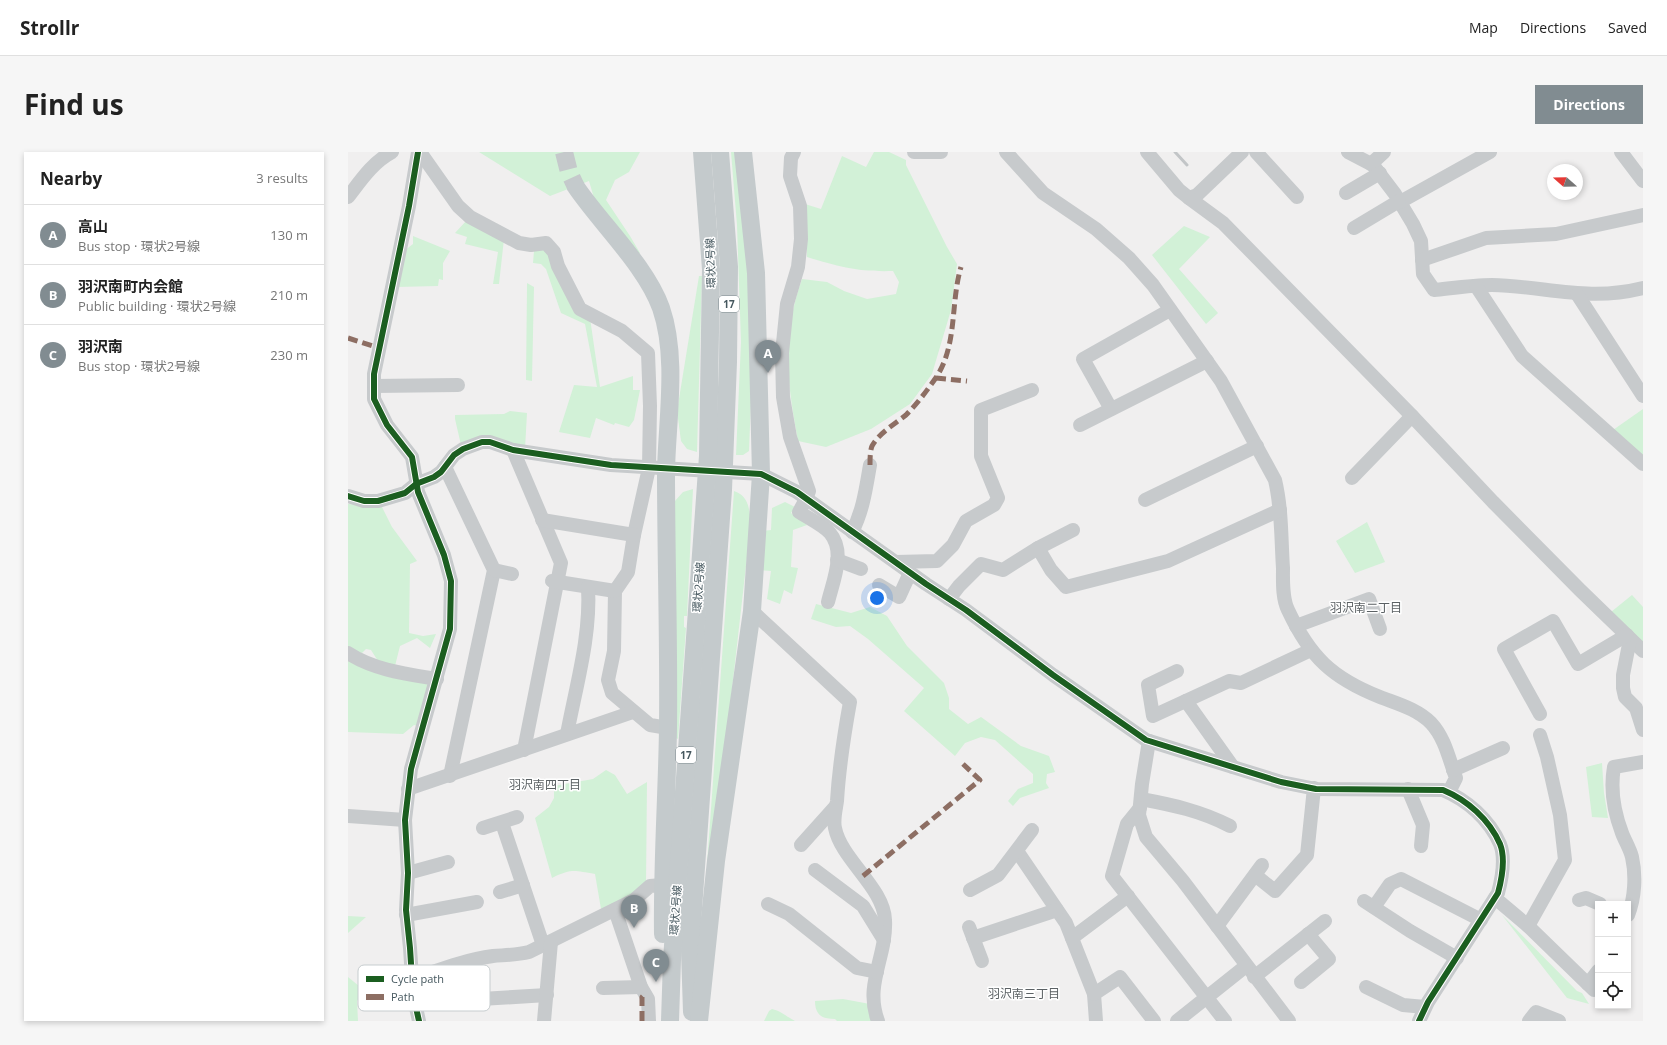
<!DOCTYPE html>
<html lang="en">
<head>
<meta charset="utf-8">
<style>
  body { margin:0; font-family:"Open Sans","Noto Sans JP",sans-serif; background:#f6f6f6; color:#222 }
  .controls { position:absolute; right:12px; bottom:12px; display:grid; overflow:hidden; border-radius:0px; box-shadow:0 2px 6px #0003 }
  .controls button { width:36px; height:36px; display:grid; place-items:center; padding:0; border:0; border-bottom:1px solid #e0e0e0; background:#fff; color:#222; font:20px sans-serif }
  .compass { position:absolute; left:1199px; top:12px; width:36px; height:36px; border-radius:50%; background:#fff; box-shadow:0 2px 6px #0003; rotate:290deg }
  .you { position:absolute; left:529px; top:446px; width:14px; height:14px; margin:-10px; border:3px solid #fff; border-radius:50%; background:#1a73e8; box-shadow:0 0 0 6px #1a73e833 }
  .badge { display:grid; place-items:center; width:26px; height:26px; border-radius:50%; background:#818c91; color:#fff; font-size:13px; font-weight:700 }
  .pin { position:absolute; translate:-50% -33px; filter:drop-shadow(0 1px 2px #0008) }
  .pin::after { content:''; position:absolute; top:21px; width:14px; height:12px; background:inherit; clip-path:polygon(0 0,100% 0,50% 100%) }
  .list { margin:0; padding:0; list-style:none }
  h2 { display:flex; justify-content:space-between; align-items:center; height:52px; margin:0; padding:0 16px; font-size:17px }
  h2 small { font-size:13px; font-weight:400; color:#767676 }
  .list li { display:grid; grid-template-columns:26px 1fr auto; gap:12px; align-items:center; box-sizing:border-box; height:60px; padding:0 16px; border-top:1px solid #e0e0e0 }
  .list b { display:block; font-size:15px; white-space:nowrap }
  .list p { margin:0; font-size:13px; white-space:nowrap; color:#767676 }
  .list em { font-size:13px; font-style:normal; color:#767676 }
  .icon { flex:none; width:22px; height:22px; fill:none; stroke:currentColor; stroke-width:2; stroke-linecap:round; stroke-linejoin:round }
  .map { position:relative; flex:none; width:1295px; height:869px; overflow:hidden; border-radius:0px }
  header { display:flex; align-items:center; gap:24px; box-sizing:border-box; height:56px; padding:0 20px; background:#fff; border-bottom:1px solid #e0e0e0 }
  header strong { font-size:19px }
  nav { display:flex; gap:22px; margin-inline-start:auto; font-size:14px }
  .intro { display:flex; align-items:center; justify-content:space-between; box-sizing:border-box; height:96px; padding:0 24px }
  h1 { margin:0; font-size:28px }
  .button { padding:10px 18px; border-radius:0px; background:#818c91; color:#fff; font-size:14px; font-weight:700 }
  main { display:flex; gap:24px; padding:0 24px }
  aside { flex:1; background:#fff; border-radius:0px; box-shadow:0 2px 6px #0003 }
  .map>svg:first-child { display:block }
  .green { fill:#d2f1d7 }
  .lines { fill:none; stroke-linecap:round; stroke-linejoin:round }
  .major-tunnel { stroke:#c5c9cb; stroke-width:18; stroke-dasharray:18 9; stroke-linecap:butt }
  .minor { stroke:#c7cacc; stroke-width:14 }
  .major { stroke:#c4cacc; stroke-width:18 }
  .rail { stroke:#c2c5c7; stroke-width:3 }
  .quiet { stroke:#8d6e63; stroke-width:5; stroke-dasharray:10 5; stroke-linecap:butt }
  .cycleway-casing { stroke:#fff; stroke-width:8 }
  .cycleway { stroke:#1b5e20; stroke-width:6 }
  .labels { text-anchor:middle; dominant-baseline:central; stroke-width:3; stroke-linejoin:round; paint-order:stroke }
  .shield { fill:#fff; stroke:#7d898e; stroke-width:1 }
  .shield-label { font-size:10px; font-weight:bold; fill:#45575e }
  .street-label { font-size:11px; fill:#45575e; stroke:#fff }
  .neighbourhood-label { font-size:12px; fill:#5b6164; stroke:#fff }
  .key { fill:#fff; stroke:#c7cdcf; stroke-width:1 }
  .key-label { font-size:11px; fill:#45575e }
</style>
</head>
<body>
<header>
<strong>Strollr</strong>
<nav><a>Map</a><a>Directions</a><a>Saved</a></nav>
</header>
<div class="intro"><h1>Find us</h1><a class="button">Directions</a></div>
<main>
<aside>
<h2>Nearby<small>3 results</small></h2>
<ul class="list">
<li><span class="badge">A</span><div><b>高山</b><p>Bus stop · 環状2号線</p></div><em>130 m</em></li>
<li><span class="badge">B</span><div><b>羽沢南町内会館</b><p>Public building · 環状2号線</p></div><em>210 m</em></li>
<li><span class="badge">C</span><div><b>羽沢南</b><p>Bus stop · 環状2号線</p></div><em>230 m</em></li>
</ul>
</aside>
<div class="map">
<svg width="1295" height="869" viewBox="0 0 1295 869">
  <rect width="100%" height="100%" fill="#f0efef"/>
  <!-- green -->
  <g class="green">
    <path d="M131 0H292L281 20 267 28 258 48 282 84 292 101 286 103 246 46 241 29 202 44Z"/>
    <path d="M383 0H388L397 70 405 198 401 299 395 303H388L393 190 389 73Z"/>
    <path d="M526 0H541L558 8V13L599 95 609 112 603 158 584 222 562 252 523 277 478 295 450 289C439 229 433 186 454 127L479 130 496 139 519 147 548 142 551 130 545 119C510 120 492 115 459 105L457 52 473 57 494 4 518 15Z"/>
    <path d="M119 68 156 87 151 132H145L150 100 117 92 119 85 107 81Z"/>
    <path d="M836 74 862 85 831 117 870 161 858 172 804 103Z"/>
    <path d="M65 84 102 99 95 111V128L91 127 90 134 49 135 56 99 65 92Z"/>
    <path d="M196 95 242 166 252 235 285 224V238H292L286 268 281 275 267 271 266 273 248 266 242 286 211 280 226 233 249 235 237 172 213 161 198 117 193 112 185 111 186 99Z"/>
    <path d="M351 124H354L349 300 339 297 333 289 329 259Z"/>
    <path d="M179 131 186 135 184 229 178 228Z"/>
    <path d="M1295 257V304L1265 278Z"/>
    <path d="M162 259 179 261 177 297 113 293 107 267V263L156 262Z"/>
    <path d="M345 337 339 464H336V475L338 476 330 587 325 584 327 349 335 340Z"/>
    <path d="M386 339C401 344 401 357 403 370L364 713 359 712Z"/>
    <path d="M437 350 447 355 443 361 459 373 445 378 443 415 450 416 444 442 436 438 432 452 419 447 423 419 411 418 413 379 423 378 424 356Z"/>
    <path d="M0 352 33 353 44 375 69 409 62 412 61 481 75 484 88 482 82 496 69 486 52 494 47 514 30 509 23 498 18 497 14 501 0 497Z"/>
    <path d="M1019 370 1037 410 1007 421 988 389Z"/>
    <path d="M1284 443 1295 455V492L1263 460Z"/>
    <path d="M468 452 503 461 522 455 539 464 559 494 596 531 601 546V557L620 572 633 565 673 594 701 604 707 620 699 622 698 631 701 636 672 646 665 654 660 649 670 637 685 631V622L647 588 633 585 617 591 607 604 556 559 576 536 520 487 502 474 488 475 463 467Z"/>
    <path d="M0 505 86 530 73 575 66 573 55 582 0 580Z"/>
    <path d="M1254 611 1256 641 1260 666 1244 665 1238 615Z"/>
    <path d="M258 618 267 623 279 642 299 630 298 733 282 744 253 757 247 722C226 719 225 716 204 726L187 666 201 655 206 646V634L245 627Z"/>
    <path d="M1154 763 1229 839 1234 841 1241 852 1219 846Z"/>
    <path d="M0 764 18 765 0 781Z"/>
    <path d="M0 825 11 834 13 843 9 849 10 869H0Z"/>
    <path d="M495 847 522 852 526 869H489L487 867C474 867 467 863 467 849Z"/>
    <path d="M424 857C433 859 439 865 447 869H416L421 859Z"/>
  </g>
  <g class="lines">
    <!-- major-tunnel -->
    <path class="major-tunnel" d="M216 0 221 20 228 35"/>
    <!-- minor -->
    <g class="minor">
      <path d="M70 0 61 54 26 222V247L39 273 64 305 70 340 96 403 103 429 102 477 63 617 57 668 60 721 58 758 62 796 65 842 71 869"/>
      <path d="M72 0 110 54 122 65 171 91 183 93 198 91 206 100 210 114 232 157 274 179 300 201 302 254 301 316 286 383 280 420 267 439 266 499 260 528 264 541 302 573 320 576"/>
      <path d="M446 0 443 6 442 24 452 54 453 87 450 115 439 152 434 201 435 245 442 285 461 339 458 347 451 360C460 366 475 373 482 381 498 400 485 429 480 450"/>
      <path d="M566 0H593"/>
      <path d="M658 0 695 41 748 77 781 106 805 133 873 229 927 328C934 357 933 387 935 416 935 429 934 446 940 458 962 505 984 526 1032 545 1050 552 1069 557 1083 571 1097 586 1101 607 1108 626L1101 640"/>
      <path d="M799 0 831 38 841 46 849 43 894 0"/>
      <path d="M908 0 949 45"/>
      <path d="M1000 0 1025 13 1047 42 1065 72 1073 89 1075 122 1086 138C1105 136 1125 133 1144 133 1197 134 1240 150 1295 136"/>
      <path d="M1273 0 1295 29"/>
      <path d="M1023 12 1036 0"/>
      <path d="M998 41 1032 21"/>
      <path d="M0 45C13 28 25 10 44 0"/>
      <path d="M841 46 875 71 1064 264 1145 350 1232 438 1295 499"/>
      <path d="M1052 50 1142 0"/>
      <path d="M1006 76 1051 49"/>
      <path d="M1074 108 1138 86 1208 82 1295 63"/>
      <path d="M1128 134 1174 204 1295 312"/>
      <path d="M1229 142 1295 244"/>
      <path d="M26 234 110 233"/>
      <path d="M763 257 735 207 822 158"/>
      <path d="M732 273 859 209"/>
      <path d="M165 298 213 411 176 598"/>
      <path d="M97 315 146 418 102 624"/>
      <path d="M1004 326 1064 264"/>
      <path d="M0 344 16 349H30L57 341 68 332 86 325 93 320 106 303 115 297 134 290H142L165 298 263 313 413 322 449 340 578 432 618 458 705 523 798 588 933 630 968 637 1095 638C1119 648 1141 667 1152 692 1158 707 1154 726 1150 741L1080 850 1071 869"/>
      <path d="M797 348 909 294"/>
      <path d="M194 368 286 383"/>
      <path d="M504 380C515 359 518 336 522 313"/>
      <path d="M690 396 703 418 718 435 820 409 932 358"/>
      <path d="M489 408 513 417"/>
      <path d="M548 410 589 409 605 393 618 369 646 353 650 346 633 304V258L684 238"/>
      <path d="M146 418 164 422"/>
      <path d="M204 429 267 439"/>
      <path d="M531 433 551 445 562 421"/>
      <path d="M601 447 611 434 633 412 655 418 690 396 725 378"/>
      <path d="M404 459 502 550C496 583 491 616 489 649 488 657 485 668 487 676 493 707 536 736 537 768 539 805 516 832 530 869"/>
      <path d="M948 474 1021 447 1032 477"/>
      <path d="M1282 487 1275 523V536L1277 545 1288 556 1295 578"/>
      <path d="M0 501C26 518 59 522 89 527"/>
      <path d="M829 519 800 533 805 564 881 529 893 531 963 498"/>
      <path d="M838 549 885 615"/>
      <path d="M1192 562 1156 497 1205 469 1230 512 1279 483"/>
      <path d="M219 582C228 534 243 484 240 435"/>
      <path d="M801 589 794 632 791 663 798 685 835 729 941 869"/>
      <path d="M1105 618 1155 596"/>
      <path d="M60 637 285 560"/>
      <path d="M1060 637 1075 673 1073 694"/>
      <path d="M793 647C825 653 853 659 882 674"/>
      <path d="M792 656 779 672 764 724 877 869"/>
      <path d="M0 664 57 668"/>
      <path d="M154 671 195 793"/>
      <path d="M135 676 169 665"/>
      <path d="M453 693 488 654"/>
      <path d="M669 699 718 771 746 842 748 869"/>
      <path d="M467 718 515 754 536 788"/>
      <path d="M60 721 100 710"/>
      <path d="M907 723 927 739 959 703 966 636"/>
      <path d="M622 738 650 723 684 678"/>
      <path d="M152 740 175 733"/>
      <path d="M1147 746 1180 774 1246 838"/>
      <path d="M1231 748 1238 746 1252 752"/>
      <path d="M1016 749 1062 779 1109 806"/>
      <path d="M420 752 441 762 509 816 529 820"/>
      <path d="M1026 755 1042 732 1053 727 1133 768"/>
      <path d="M267 758 293 835 300 847 301 869"/>
      <path d="M58 763 129 750"/>
      <path d="M1280 763C1287 746 1288 723 1284 705 1282 697 1277 689 1274 681 1266 660 1262 638 1266 615L1295 610"/>
      <path d="M869 774 914 713"/>
      <path d="M1180 774 1217 708 1212 663 1199 605 1192 583"/>
      <path d="M621 775 634 809"/>
      <path d="M625 786 709 758"/>
      <path d="M724 786 780 744"/>
      <path d="M906 825 977 769"/>
      <path d="M64 827C91 818 116 808 145 804 157 803 169 803 181 800L286 748 302 734 314 733"/>
      <path d="M953 830 981 807 960 782"/>
      <path d="M1240 832 1250 819"/>
      <path d="M1018 835 1055 853 1077 855"/>
      <path d="M255 836 293 835"/>
      <path d="M746 842 772 825 806 869"/>
      <path d="M67 851 199 843"/>
      <path d="M18 852 64 834"/>
      <path d="M196 869 203 790"/>
      <path d="M829 869 898 814"/>
      <path d="M1181 869 1188 860 1211 869"/>
    </g>
    <!-- major -->
    <g class="major">
      <path d="M228 35C254 73 298 114 313 156 330 205 319 268 318 319 318 405 321 490 320 576 319 645 314 713 315 782"/>
      <path d="M344 860 342 799 375 338 380 210 381 115 372 0"/>
      <path d="M322 869 324 808 360 304 363 117 354 0"/>
      <path d="M351 869 368 709 404 459 413 322 408 121 395 0"/>
    </g>
    <!-- rail -->
    <path class="rail" d="M827 0 839 13"/>
    <!-- quiet -->
    <g class="quiet">
      <path d="M0 186 31 196"/>
      <path d="M588 226 619 229"/>
      <path d="M522 313C522 307 522 299 524 294 531 281 547 272 558 263 568 253 578 240 587 227 610 194 602 152 613 115"/>
      <path d="M515 724 632 628 615 612"/>
      <path d="M294 869V845L297 842"/>
    </g>
    <defs>
      <g id="cycleway">
        <path d="M70 0 61 54 26 222V247L39 273 64 305 70 340 96 403 103 429 102 477 63 617 57 668 60 721 58 758 62 796 65 842 71 869"/>
        <path d="M0 344 16 349H30L57 341 68 332 86 325 93 320 106 303 115 297 134 290H142L165 298 263 313 413 322 449 340 578 432 618 458 705 523 798 588 933 630 968 637 1095 638C1119 648 1141 667 1152 692 1158 707 1154 726 1150 741L1080 850 1071 869"/>
      </g>
    </defs>
    <!-- cycleway casing -->
    <use href="#cycleway" class="cycleway-casing"/>
    <!-- cycleway -->
    <use href="#cycleway" class="cycleway"/>
  </g>
  <g class="labels">
    <!-- shield labels -->
    <g class="shield">
      <rect x="371" y="144" width="20" height="16" rx="3"/>
      <rect x="328" y="595" width="20" height="16" rx="3"/>
    </g>
    <g class="shield-label">
      <text x="381" y="152">17</text>
      <text x="338" y="603">17</text>
    </g>
    <!-- street labels -->
    <g class="street-label">
      <text transform="translate(362 111) rotate(-92)">環状2号線</text>
      <text transform="translate(350 435) rotate(-86)">環状2号線</text>
      <text transform="translate(327 758) rotate(-86)">環状2号線</text>
    </g>
    <!-- neighbourhood labels -->
    <g class="neighbourhood-label">
      <text x="1018" y="455">羽沢南二丁目</text>
      <text x="197" y="632">羽沢南四丁目</text>
      <text x="676" y="841">羽沢南三丁目</text>
    </g>
  </g>
  <!-- legend -->
  <rect x="10" y="813" width="132" height="46" rx="6" class="key"/>
  <rect x="18" y="824" width="18" height="6" fill="#1b5e20"/>
  <rect x="18" y="842" width="18" height="6" fill="#8d6e63"/>
  <g class="key-label">
    <text x="43" y="831">Cycle path</text>
    <text x="43" y="849">Path</text>
  </g>
</svg>
<div class="controls">
<button>+</button>
<button>−</button>
<button><svg class="icon" aria-label="locate" viewBox="0 0 24 24"><circle cx="12" cy="12" r="6"/><path d="M12 2v4M12 18v4M2 12h4M18 12h4"/></svg></button>
</div>
<svg class="compass" viewBox="-18 -18 36 36"><path d="M0-13l5 13h-10z" fill="#e53935"/><path d="M0 13l5-13h-10z" fill="#767676"/></svg>
<div class="you"></div>
<div class="pin badge" style="left:420px;top:221px">A</div>
<div class="pin badge" style="left:286px;top:776px">B</div>
<div class="pin badge" style="left:308px;top:830px">C</div>
</div>
</main>
</body>
</html>
